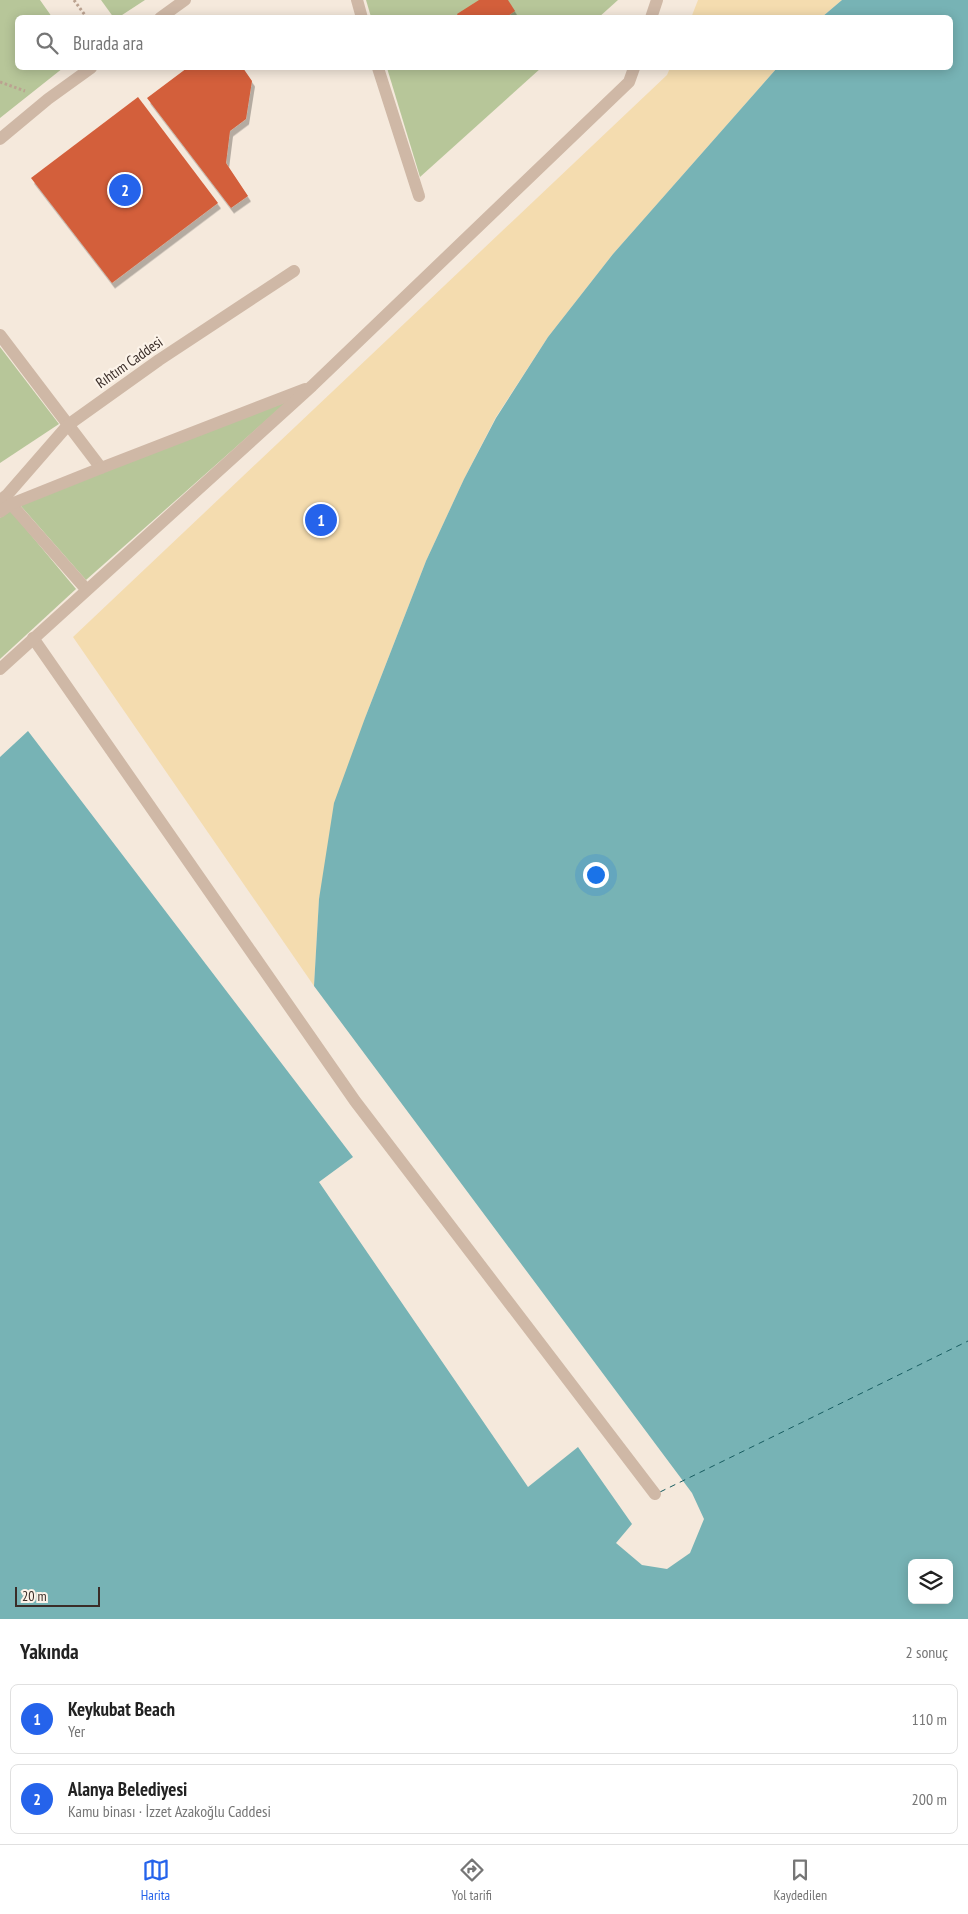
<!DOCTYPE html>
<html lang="tr">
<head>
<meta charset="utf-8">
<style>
  body { margin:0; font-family:"PT Sans Narrow",sans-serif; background:#f6f6f6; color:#222 }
  .controls { position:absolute; right:15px; bottom:15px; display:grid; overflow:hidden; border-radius:8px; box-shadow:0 2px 12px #0003 }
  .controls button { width:45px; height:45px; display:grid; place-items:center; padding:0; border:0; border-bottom:1px solid #e0e0e0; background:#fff; color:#222; font:25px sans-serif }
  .scale { position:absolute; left:15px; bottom:12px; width:85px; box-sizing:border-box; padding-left:5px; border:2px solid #3a2d28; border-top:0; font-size:14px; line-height:18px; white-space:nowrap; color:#3a2d28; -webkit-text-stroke:4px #fcf3e9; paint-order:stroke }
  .you { position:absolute; left:595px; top:874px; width:18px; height:18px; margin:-12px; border:4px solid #fff; border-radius:50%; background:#1a73e8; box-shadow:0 0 0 8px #1a73e833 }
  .badge { display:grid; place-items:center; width:32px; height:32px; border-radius:50%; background:#2563eb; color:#fff; font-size:16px; font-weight:700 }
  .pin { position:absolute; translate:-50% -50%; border:2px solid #fff; box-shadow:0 1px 5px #0006 }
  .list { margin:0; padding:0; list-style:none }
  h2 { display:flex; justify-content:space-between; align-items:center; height:65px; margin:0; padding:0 20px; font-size:21px }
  h2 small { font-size:16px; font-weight:400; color:#767676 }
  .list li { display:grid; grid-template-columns:32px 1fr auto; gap:15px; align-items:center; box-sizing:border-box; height:70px; margin:0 10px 10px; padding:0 10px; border:1px solid #e0e0e0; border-radius:8px }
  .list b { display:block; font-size:19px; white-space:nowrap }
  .list p { margin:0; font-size:16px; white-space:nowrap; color:#767676 }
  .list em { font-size:16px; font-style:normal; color:#767676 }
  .icon { flex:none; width:28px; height:28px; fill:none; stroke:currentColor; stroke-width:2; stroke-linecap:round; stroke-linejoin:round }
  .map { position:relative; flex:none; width:968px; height:1619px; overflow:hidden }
  .search { position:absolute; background:#fff; box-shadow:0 2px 12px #0003; left:15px; right:15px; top:15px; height:55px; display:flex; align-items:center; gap:12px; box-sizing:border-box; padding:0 18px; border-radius:8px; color:#767676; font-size:19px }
  .sheet { height:225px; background:#fff }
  nav { display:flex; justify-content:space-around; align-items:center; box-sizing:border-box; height:70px; border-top:1px solid #e0e0e0; background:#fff; font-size:14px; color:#767676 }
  nav a { display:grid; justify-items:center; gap:2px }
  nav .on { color:#2563eb }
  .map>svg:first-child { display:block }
  .green { fill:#b7c699 }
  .sand { fill:#f4dcaf }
  .water { fill:#77b3b5; fill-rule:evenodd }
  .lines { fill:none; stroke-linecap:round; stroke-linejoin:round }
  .ferry { stroke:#185c60; stroke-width:1; stroke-dasharray:6 5; stroke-linecap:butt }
  .building { fill:#d35f3b; filter:url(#shadow) }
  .path { stroke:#bba290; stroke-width:3; stroke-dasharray:2.5 2.5; stroke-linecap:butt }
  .minor { stroke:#cfb8a6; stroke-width:12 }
  .labels { text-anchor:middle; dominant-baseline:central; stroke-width:4.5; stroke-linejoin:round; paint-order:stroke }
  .street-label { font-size:15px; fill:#3a2d28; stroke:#fcf3e9 }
</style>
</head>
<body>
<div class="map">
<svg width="968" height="1619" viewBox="0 0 968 1619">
  <defs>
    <filter id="shadow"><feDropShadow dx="3" dy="5.5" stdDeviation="0" flood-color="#0004"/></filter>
  </defs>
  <rect width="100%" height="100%" fill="#f5e9dc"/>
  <!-- green -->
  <g class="green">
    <path d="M0 0H40L52 17 18 18V68H63L0 118Z"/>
    <path d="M101 0H145L119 17 114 18Z"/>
    <path d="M366 0H618L598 18 371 17Z"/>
    <path d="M387 68H541L420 177Z"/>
    <path d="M0 347 59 424 0 463Z"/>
    <path d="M289 400 86 580 20 505Z"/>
    <path d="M10 510 76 589 0 659V518Z"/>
  </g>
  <!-- sand -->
  <g class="sand">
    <path d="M698 0H842L822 17 691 18Z"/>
    <path d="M670 68H777L613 254 548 337 496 417 464 479 426 561 365 718 319 899 314 986 73 637 667 75Z"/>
  </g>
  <!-- water -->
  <path class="water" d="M842 0H968V1619H0V757L28 731 353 1157 319 1182 528 1487 578 1447 632 1524 616 1543 642 1565 667 1569 690 1553 704 1519 692 1493 314 986 319 899 334 803 365 718 426 561 464 479 496 418 548 337 613 254 777 68H950V18L822 17ZM912 1563H949V1600H912Z"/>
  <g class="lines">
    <!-- ferry -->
    <path class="ferry" d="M660 1492 968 1341"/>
  </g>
  <!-- building -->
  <g class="building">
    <path d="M479 0H508L515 11 505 18H459L457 14Z"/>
    <path d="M187 68H243L252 81 246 119 230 131 226 163 248 196 231 208 147 98Z"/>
    <path d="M138 97 218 203 112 283 31 178Z"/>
  </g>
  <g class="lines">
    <!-- path -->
    <g class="path">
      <path d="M74 0 87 18"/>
      <path d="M0 82 25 91"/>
    </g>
    <!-- minor -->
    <g class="minor">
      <path d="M357 0 362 18"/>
      <path d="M160 18 185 0"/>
      <path d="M651 18 657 0"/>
      <path d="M378 68 419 196"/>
      <path d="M0 139 48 99 91 68"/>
      <path d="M0 335 101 468 305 389"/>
      <path d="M0 500 7 495 68 425 159 360 294 271"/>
      <path d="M11 504 86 589"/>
      <path d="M0 512 11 504 101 468"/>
      <path d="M33 638 355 1101 655 1494"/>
      <path d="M0 669 312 386 629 82 634 68"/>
    </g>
  </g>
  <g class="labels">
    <!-- street labels -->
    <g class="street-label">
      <text transform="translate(129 362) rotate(-35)">Rıhtım Caddesi</text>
    </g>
  </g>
</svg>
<div class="controls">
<button><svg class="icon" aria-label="layers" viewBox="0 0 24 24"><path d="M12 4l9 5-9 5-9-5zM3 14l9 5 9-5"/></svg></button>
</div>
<div class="scale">20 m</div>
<div class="you"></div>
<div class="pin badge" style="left:321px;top:520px">1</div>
<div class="pin badge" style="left:125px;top:190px">2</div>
<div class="search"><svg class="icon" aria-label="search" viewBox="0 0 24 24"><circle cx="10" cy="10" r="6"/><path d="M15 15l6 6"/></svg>Burada ara</div>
</div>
<section class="sheet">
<h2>Yakında<small>2 sonuç</small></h2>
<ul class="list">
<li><span class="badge">1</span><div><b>Keykubat Beach</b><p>Yer</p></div><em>110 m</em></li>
<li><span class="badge">2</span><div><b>Alanya Belediyesi</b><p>Kamu binası · İzzet Azakoğlu Caddesi</p></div><em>200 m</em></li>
</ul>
</section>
<nav>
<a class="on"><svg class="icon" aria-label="map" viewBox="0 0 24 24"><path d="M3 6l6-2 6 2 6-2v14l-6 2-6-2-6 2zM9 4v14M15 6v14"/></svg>Harita</a>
<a><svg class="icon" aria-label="directions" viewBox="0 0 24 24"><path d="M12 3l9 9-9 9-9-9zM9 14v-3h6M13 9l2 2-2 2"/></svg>Yol tarifi</a>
<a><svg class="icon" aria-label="saved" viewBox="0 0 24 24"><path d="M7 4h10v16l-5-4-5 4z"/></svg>Kaydedilen</a>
</nav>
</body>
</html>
